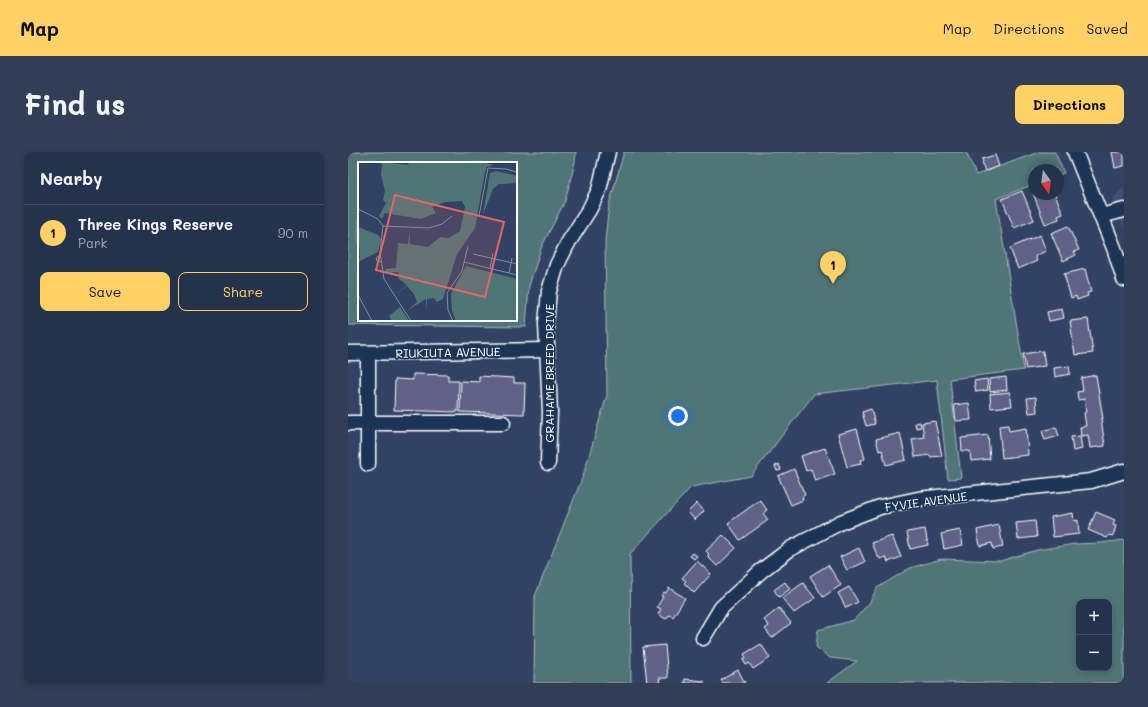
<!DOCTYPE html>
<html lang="en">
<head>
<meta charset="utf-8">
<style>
  body { margin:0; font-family:Mali,sans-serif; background:#313e56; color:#f1f3f6 }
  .controls { position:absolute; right:12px; bottom:12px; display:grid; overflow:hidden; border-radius:8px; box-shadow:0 2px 6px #0003 }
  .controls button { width:36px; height:36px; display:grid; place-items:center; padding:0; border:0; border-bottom:1px solid #424d64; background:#25324c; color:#f1f3f6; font:20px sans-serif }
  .compass { position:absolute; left:680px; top:12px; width:36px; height:36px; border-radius:50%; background:#25324c; box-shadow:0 2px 6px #0003; rotate:166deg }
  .you { position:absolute; left:330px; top:264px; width:14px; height:14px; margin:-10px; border:3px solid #fff; border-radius:50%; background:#1a73e8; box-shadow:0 0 0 6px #1a73e833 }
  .badge { display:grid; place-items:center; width:26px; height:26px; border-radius:50%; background:#ffd166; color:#111; font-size:13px; font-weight:700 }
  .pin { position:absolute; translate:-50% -33px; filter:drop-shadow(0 1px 2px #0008) }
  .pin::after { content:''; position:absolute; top:21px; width:14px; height:12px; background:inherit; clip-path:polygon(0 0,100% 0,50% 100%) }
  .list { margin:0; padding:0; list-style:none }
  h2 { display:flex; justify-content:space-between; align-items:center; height:52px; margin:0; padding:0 16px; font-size:17px }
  h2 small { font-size:13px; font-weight:400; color:#a3aab5 }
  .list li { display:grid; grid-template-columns:26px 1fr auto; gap:12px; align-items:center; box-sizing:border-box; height:56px; padding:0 16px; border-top:1px solid #424d64 }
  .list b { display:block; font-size:15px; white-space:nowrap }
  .list p { margin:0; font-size:13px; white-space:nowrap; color:#a3aab5 }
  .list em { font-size:13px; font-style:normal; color:#a3aab5 }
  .actions { display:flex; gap:8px; padding:12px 16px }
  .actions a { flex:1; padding:9px 0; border:1px solid #ffd166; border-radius:8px; text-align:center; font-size:14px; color:#ffd166 }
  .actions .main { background:#ffd166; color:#111 }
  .map { position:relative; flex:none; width:776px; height:531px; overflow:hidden; border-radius:8px }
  header { display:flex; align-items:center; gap:24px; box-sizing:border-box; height:56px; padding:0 20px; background:#ffd166; color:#111 }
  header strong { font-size:19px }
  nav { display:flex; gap:22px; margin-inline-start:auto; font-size:14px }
  .intro { display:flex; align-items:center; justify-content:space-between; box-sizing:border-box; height:96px; padding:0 24px }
  h1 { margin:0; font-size:28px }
  .button { padding:10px 18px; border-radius:8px; background:#ffd166; color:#111; font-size:14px; font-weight:700 }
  main { display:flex; gap:24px; padding:0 24px }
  aside { flex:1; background:#25324c; border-radius:8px; box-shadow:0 2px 6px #0003 }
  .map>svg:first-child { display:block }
  .built { fill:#435072 }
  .green { fill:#507577; stroke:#a8babb; fill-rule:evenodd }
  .building { fill:#5f6286; stroke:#fff }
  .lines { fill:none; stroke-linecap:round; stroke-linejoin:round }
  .minor-casing { stroke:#fff; stroke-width:17 }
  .minor { stroke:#1d3557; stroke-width:14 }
  .labels { text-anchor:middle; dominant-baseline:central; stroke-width:3.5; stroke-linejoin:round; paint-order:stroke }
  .street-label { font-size:12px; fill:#fff; stroke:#1d3557 }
  .inset-road { fill:none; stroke:#838ea3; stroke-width:1 }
  .view { fill:#e26868; fill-opacity:0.15; stroke:#e26868; stroke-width:2 }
  .inset-edge { fill:none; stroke:#fff; stroke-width:2 }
</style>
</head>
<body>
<header>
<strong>Map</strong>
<nav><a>Map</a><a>Directions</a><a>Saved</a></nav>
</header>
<div class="intro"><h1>Find us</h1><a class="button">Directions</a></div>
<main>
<aside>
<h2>Nearby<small></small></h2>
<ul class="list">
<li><span class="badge">1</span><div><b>Three Kings Reserve</b><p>Park</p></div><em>90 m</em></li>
</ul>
<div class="actions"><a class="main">Save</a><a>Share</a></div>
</aside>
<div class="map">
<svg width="776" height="531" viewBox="0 0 776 531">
  <rect width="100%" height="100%" fill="#314265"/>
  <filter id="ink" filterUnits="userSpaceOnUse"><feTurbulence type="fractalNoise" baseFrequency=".025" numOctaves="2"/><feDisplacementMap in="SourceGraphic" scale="8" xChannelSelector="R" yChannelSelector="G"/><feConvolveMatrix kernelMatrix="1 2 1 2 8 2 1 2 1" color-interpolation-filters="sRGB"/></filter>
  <g filter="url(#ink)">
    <!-- built -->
    <path class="built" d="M776 35V76L764 47Z"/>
    <!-- green -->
    <g class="green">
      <path d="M0 0H228L227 10 217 49 193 96 181 134 178 175 0 173ZM11 11H168V168H11Z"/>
      <path d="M276 0H618L628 23 691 0H707L716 21 710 23V18H686V32L648 47 676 218 602 227 613 326 600 327 589 228 466 242 403 324 343 335 282 402 283 531H186L187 444 235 324 259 243 257 88 261 53Z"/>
      <path d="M776 388V531H479L509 509 482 506 468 495 470 478 506 468 522 450 529 436 562 416 593 407 652 409 689 398 727 392 753 391ZM731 450H761V516H731Z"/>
    </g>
    <!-- building -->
    <g class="building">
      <path d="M764 0H776V14L767 16Z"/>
      <path d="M647 3 651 14 637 19 634 11 635 10 634 7Z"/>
      <path d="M674 39 686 68 666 76 654 47Z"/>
      <path d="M685 41 707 42 715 62 710 64 711 67 697 72Z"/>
      <path d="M720 74 731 98 726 100 728 103 715 109 703 81Z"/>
      <path d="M692 83 698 99 687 104 689 109 670 117 662 96Z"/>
      <path d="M737 117 743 140 739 141 740 144 729 148 728 144 723 146 716 122Z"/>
      <path d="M714 157 716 166 701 169 699 160Z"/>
      <path d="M740 167 745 201 727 203 722 169Z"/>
      <path d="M695 199 697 214 678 217 675 202Z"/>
      <path d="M721 214 722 222 707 225 706 216Z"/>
      <path d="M65 222 100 223V229H111L110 260 46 258 47 227 65 228Z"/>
      <path d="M748 223 755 267H753L757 294 742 296 740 283 733 284 732 275 738 274 736 261 738 260 736 247 730 248 729 240 735 239 733 226Z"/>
      <path d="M131 224 166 226V231H177L176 262 112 260 113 229 131 230Z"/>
      <path d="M658 225 659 238 642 240 641 227Z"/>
      <path d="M639 227 640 238 628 240 626 229Z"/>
      <path d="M662 240 664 254 643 256 642 242Z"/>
      <path d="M688 245 689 260 681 261 679 246Z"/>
      <path d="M621 251 623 268 608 269 606 253Z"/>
      <path d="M523 257 527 272 518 274 514 260Z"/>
      <path d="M587 269 594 304 582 305V303L567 305 564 287 576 285 574 271Z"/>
      <path d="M572 270 573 275 568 276 567 271Z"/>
      <path d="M660 273 661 279 678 276 680 303 654 306 651 274Z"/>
      <path d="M708 275 711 284 697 288 694 279Z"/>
      <path d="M509 277 517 307 512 308 513 312 499 315 490 282Z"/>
      <path d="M552 281 558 308 538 313 534 298 531 299 528 287Z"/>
      <path d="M640 283 642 307 623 309 622 299H614L613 286Z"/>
      <path d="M732 284 734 297 725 299 723 285Z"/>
      <path d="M477 296 487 322 467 329 463 317 458 319 453 304Z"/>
      <path d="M431 312 433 318 429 319 427 314Z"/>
      <path d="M446 317 457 343 454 345 455 348 443 353 430 324Z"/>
      <path d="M412 348 419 358 415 361 420 368 392 388 380 371Z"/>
      <path d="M349 351 356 359 347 368 340 360Z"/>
      <path d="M748 360 767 368 765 373 768 374 765 384 761 383 759 386 740 378Z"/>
      <path d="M725 361 726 369 730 368 731 382 705 385 703 365Z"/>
      <path d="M687 369 689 385 670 387 668 371Z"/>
      <path d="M651 373 655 395 645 397 644 391 632 394 629 378Z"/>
      <path d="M577 377 580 393 562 397 559 380Z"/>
      <path d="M612 378 615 393 596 397 593 382Z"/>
      <path d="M375 383 388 396 369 414 359 404 361 402 358 399Z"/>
      <path d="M544 384 553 405 540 410 538 405 532 407 531 405H530L524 391Z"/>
      <path d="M511 396 517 410 499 418 492 405Z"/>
      <path d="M345 401 349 404 346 407 342 404Z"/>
      <path d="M349 409 363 422 346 441 336 431 338 429 334 426Z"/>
      <path d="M480 413 493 433 475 445 462 424Z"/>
      <path d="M437 430 442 437 431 445 426 438Z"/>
      <path d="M455 431 467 446 446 461 434 446Z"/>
      <path d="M501 435 510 450 498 456 490 441Z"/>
      <path d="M321 436 337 446 325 465 321 463 318 467 310 462 313 457 309 455 315 445 313 444 316 440 318 441Z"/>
      <path d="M431 456 443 471 424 486 417 477 421 474 416 468Z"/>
      <path d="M413 492 422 506 405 517 401 511 398 513 395 508 398 506 396 502Z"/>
      <path d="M317 493 320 526H311L312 531H299L295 495Z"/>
      <path d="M390 518 397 531H375L373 528Z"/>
      <path d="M337 527 356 529V531H336Z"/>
    </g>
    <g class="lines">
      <defs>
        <g id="minor">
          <path d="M727 0 766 96 776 127"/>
          <path d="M753 64 776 58"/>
          <path d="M0 201 199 198"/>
          <path d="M20 202V312"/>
          <path d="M0 271H155"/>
          <path d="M200 311 202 260 198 172 201 139 209 113 220 91 241 58 251 38 260 0"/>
          <path d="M355 486 373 456 413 419 442 397 493 370 532 355 570 347 743 329 776 319"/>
        </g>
      </defs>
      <!-- minor casing -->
      <use href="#minor" class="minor-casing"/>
      <!-- minor -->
      <use href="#minor" class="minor"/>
    </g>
  </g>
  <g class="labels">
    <!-- street labels -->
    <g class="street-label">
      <text transform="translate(100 200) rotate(-1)">RIUKIUTA AVENUE</text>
      <text transform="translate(201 221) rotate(-90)">GRAHAME BREED DRIVE</text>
      <text transform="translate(578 349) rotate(-8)">FYVIE AVENUE</text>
    </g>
  </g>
  <!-- overview -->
  <g transform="translate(10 10)">
    <rect width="159" height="159" fill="#314265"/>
    <path d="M24 0 49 3 52 0H124L136 3 129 5 127 10 117 66 99 92 85 137 79 140 76 136 69 137 68 150V137L50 148 59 140 56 132 49 124 38 132 49 123 41 117 40 110 28 111 27 107 38 106 40 81 50 82 52 68V82L70 85 82 75 91 76 102 69 107 45 104 39 87 40 74 45 78 51 63 57 27 51 24 57 21 54 28 41 25 38 27 29 23 13ZM138 9 159 14V21L141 22 135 27 125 53 132 11ZM0 65 20 73 23 77 20 90 0 100 2 96ZM108 104 159 117V156L155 159H98L94 149 93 132ZM42 145 51 159H34L31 154Z" fill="#507577"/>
    <path class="inset-road" d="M0 47 20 57 25 64 71 66 84 62 94 54M121 54 130 6 148 7 159 10M25 64 22 90 26 117 53 159M23 92 18 96 19 99 23 100M115 92 159 102M106 100 159 113M132 106 135 91M151 111 154 96M0 133 14 159M95 159 90 148 89 131 104 109 110 84"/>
    <path class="view" d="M37 33 146 60 127 135 18 108Z"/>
    <rect width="159" height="159" class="inset-edge"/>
  </g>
</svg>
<div class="controls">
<button>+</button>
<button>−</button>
</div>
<svg class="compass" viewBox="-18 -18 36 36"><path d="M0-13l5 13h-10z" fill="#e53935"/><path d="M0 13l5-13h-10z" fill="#a3aab5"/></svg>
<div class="you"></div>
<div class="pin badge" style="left:485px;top:132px">1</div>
</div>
</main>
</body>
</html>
